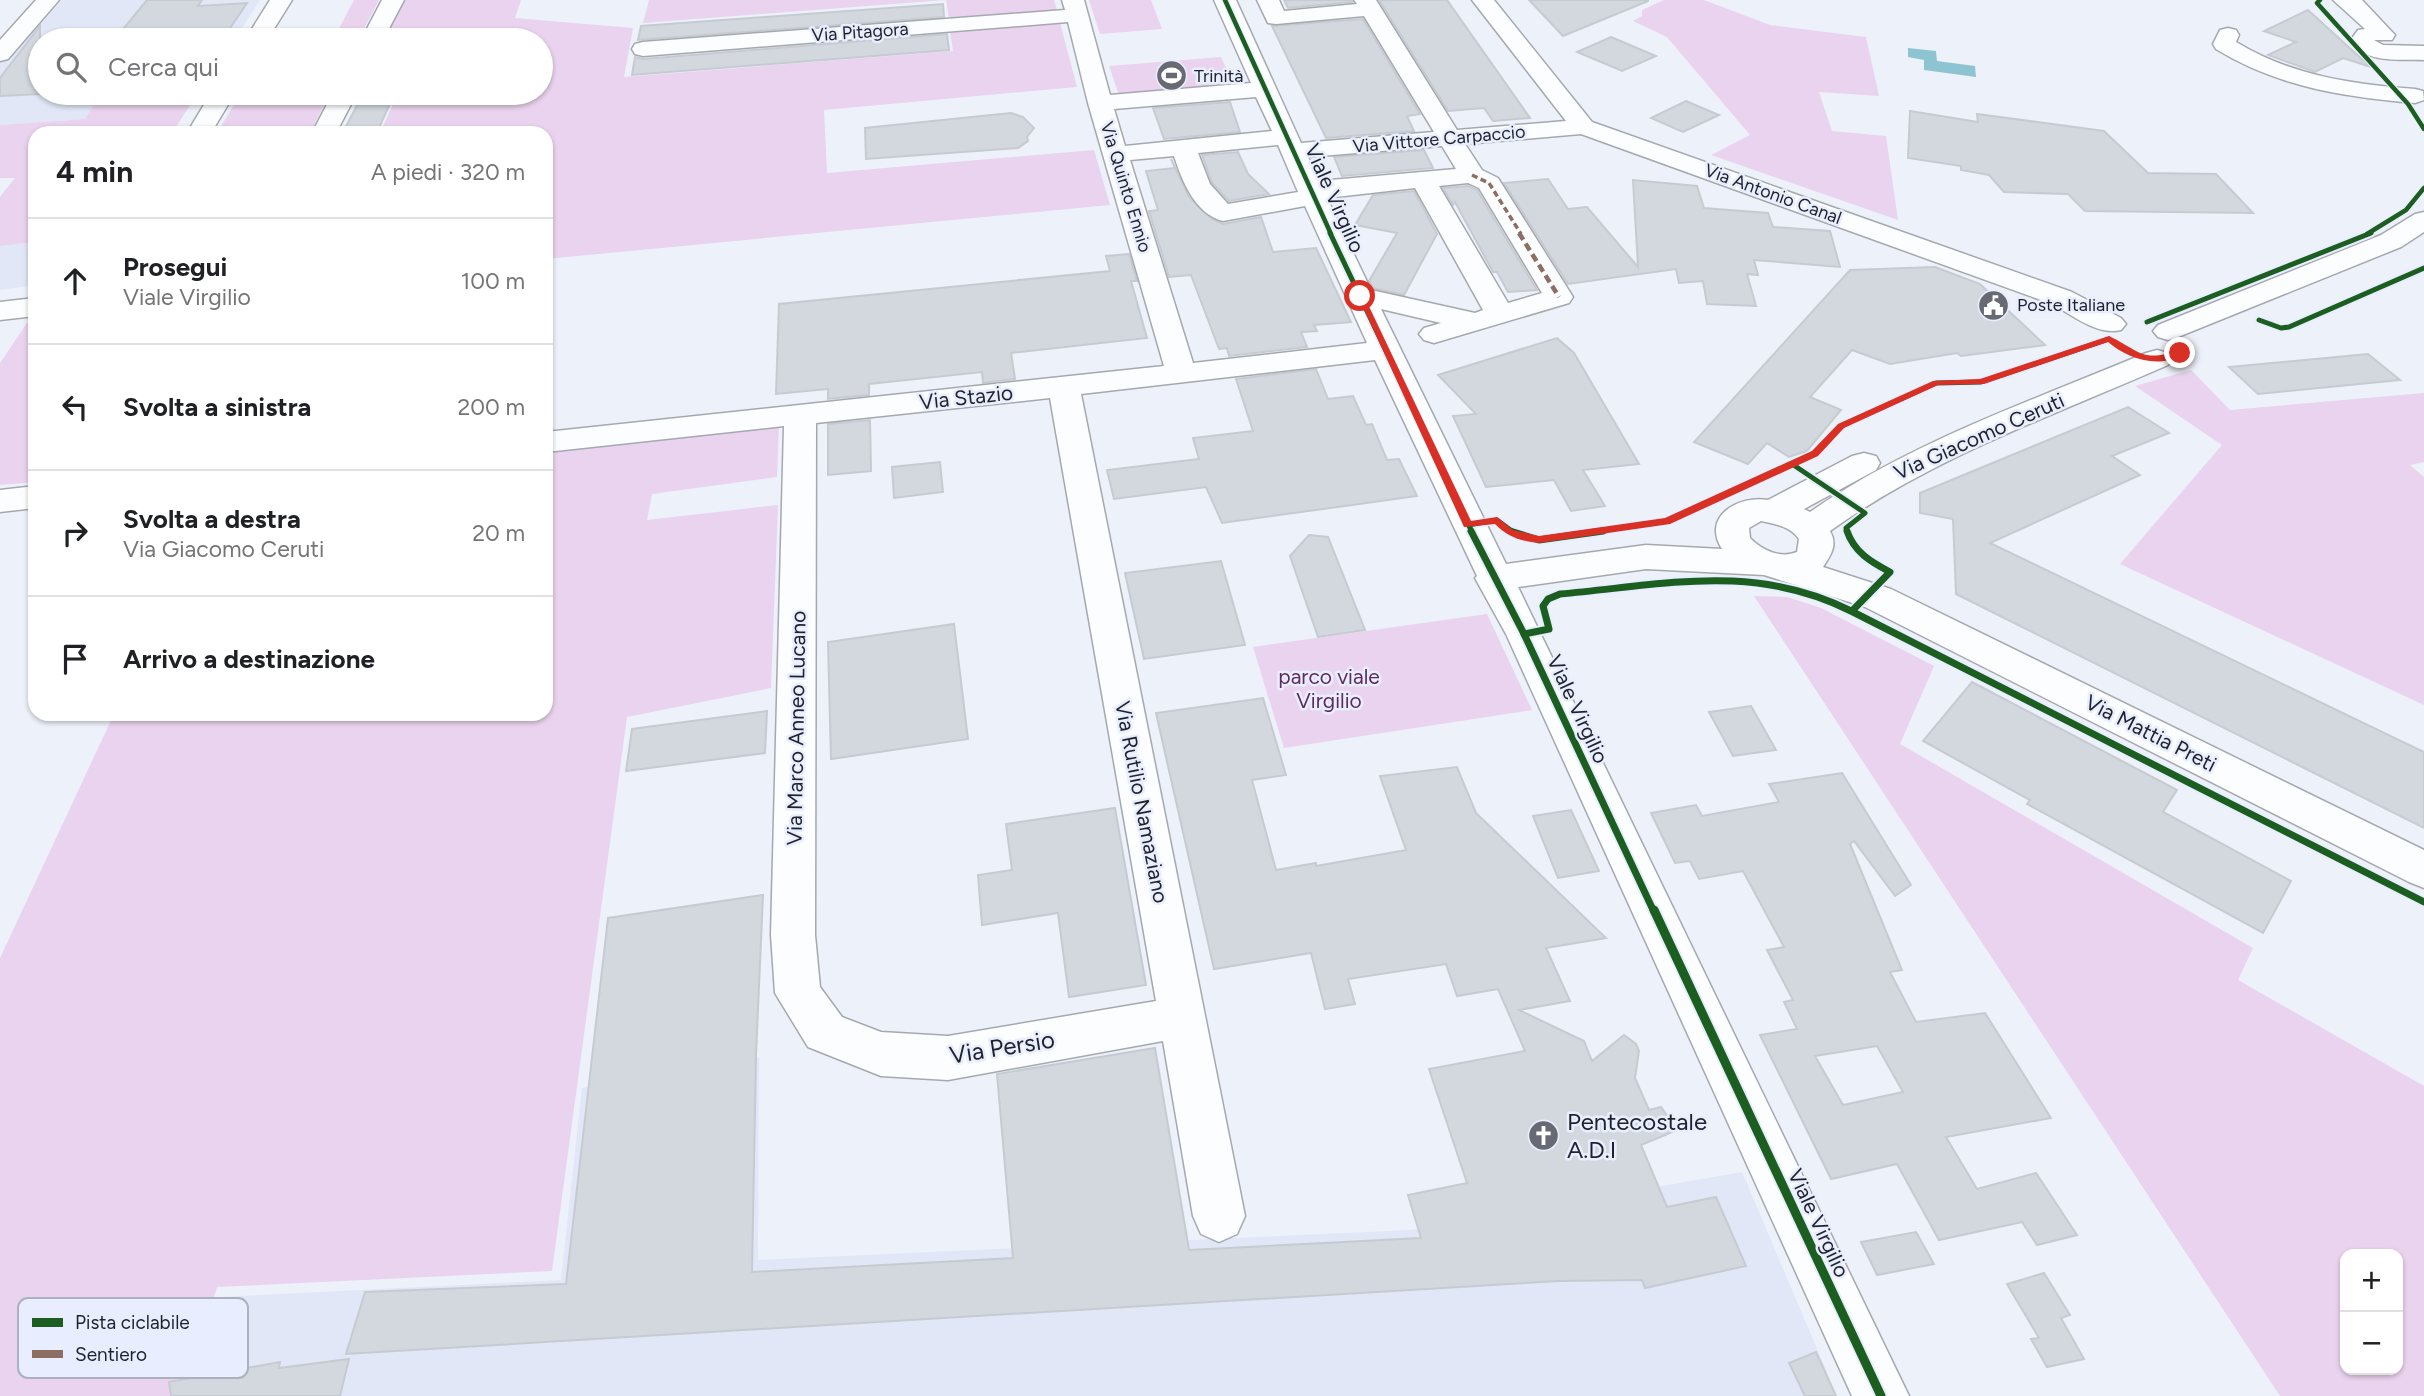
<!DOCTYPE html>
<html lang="it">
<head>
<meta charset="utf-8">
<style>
  body { margin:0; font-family:Figtree,sans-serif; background:#f6f6f6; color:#202124 }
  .controls { position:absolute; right:21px; bottom:21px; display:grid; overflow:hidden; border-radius:14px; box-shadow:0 2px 5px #0004 }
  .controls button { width:63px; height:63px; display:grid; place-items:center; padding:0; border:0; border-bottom:2px solid #e0e0e0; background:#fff; color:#202124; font:35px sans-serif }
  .stop { position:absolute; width:21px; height:21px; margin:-16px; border:5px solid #d93025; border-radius:50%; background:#fff }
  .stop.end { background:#d93025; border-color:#fff; box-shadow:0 2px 7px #0008 }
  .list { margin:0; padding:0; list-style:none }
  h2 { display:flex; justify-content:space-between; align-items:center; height:91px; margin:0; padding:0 28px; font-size:30px }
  h2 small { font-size:23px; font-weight:400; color:#757577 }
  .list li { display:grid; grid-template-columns:46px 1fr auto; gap:21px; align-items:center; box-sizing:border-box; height:126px; padding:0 28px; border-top:2px solid #e0e0e0 }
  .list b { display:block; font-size:26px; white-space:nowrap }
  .list p { margin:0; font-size:23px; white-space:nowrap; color:#757577 }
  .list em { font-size:23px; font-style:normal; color:#757577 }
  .icon { flex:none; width:38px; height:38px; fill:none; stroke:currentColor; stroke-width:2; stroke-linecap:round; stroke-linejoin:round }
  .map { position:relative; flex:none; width:2424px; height:1396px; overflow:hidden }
  .search { position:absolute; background:#fff; box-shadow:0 2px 5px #0004; left:28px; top:28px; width:525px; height:77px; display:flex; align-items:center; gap:18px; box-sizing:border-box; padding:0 24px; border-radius:38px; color:#757577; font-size:26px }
  .panel { position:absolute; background:#fff; box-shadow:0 2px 5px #0004; left:28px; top:126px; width:525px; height:595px; border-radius:21px }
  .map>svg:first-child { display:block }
  .built { fill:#e1e7f7 }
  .green { fill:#ead3ee; fill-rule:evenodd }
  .water { fill:#8ec4d1 }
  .building { fill:#d2d8de; stroke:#c6cbd2; stroke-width:2; fill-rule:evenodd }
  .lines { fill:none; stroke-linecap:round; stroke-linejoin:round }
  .minor-casing { stroke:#a5a8af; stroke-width:3 }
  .minor { fill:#fcfdfe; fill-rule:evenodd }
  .quiet-far1 { stroke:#8d6e63; stroke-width:3.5; stroke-dasharray:6 3.5; stroke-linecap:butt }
  .quiet { stroke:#8d6e63; stroke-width:4.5; stroke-dasharray:8 4.5; stroke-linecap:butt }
  .cycleway-far3-casing { stroke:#e8eeff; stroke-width:7 }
  .cycleway-far2-casing { stroke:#e8eeff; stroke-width:9 }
  .cycleway-far1-casing { stroke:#e8eeff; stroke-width:11 }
  .cycleway-casing { stroke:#e8eeff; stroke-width:13 }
  .cycleway-far3 { stroke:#1b5e20; stroke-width:4.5 }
  .cycleway-far2 { stroke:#1b5e20; stroke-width:5 }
  .cycleway-far1 { stroke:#1b5e20; stroke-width:7 }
  .cycleway { stroke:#1b5e20; stroke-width:9 }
  .route { fill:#d93025 }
  .labels { text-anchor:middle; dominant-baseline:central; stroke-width:5; stroke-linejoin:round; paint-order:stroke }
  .far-street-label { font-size:18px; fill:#1f2229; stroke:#e8eeff }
  .far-poi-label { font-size:18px; fill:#1f2229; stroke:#e8eeff; text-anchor:start }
  .street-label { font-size:21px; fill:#1f2229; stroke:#e8eeff }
  .park-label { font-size:21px; fill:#602a5e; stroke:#e8eeff }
  .near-street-label { font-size:24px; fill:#1f2229; stroke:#e8eeff }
  .near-poi-label { font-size:24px; fill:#1f2229; stroke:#e8eeff; text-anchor:start }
  .key { fill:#e8eeff; stroke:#acb1bf; stroke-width:2 }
  .key-label { font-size:19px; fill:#1f2229 }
</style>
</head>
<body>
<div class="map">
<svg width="2424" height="1396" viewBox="0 0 2424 1396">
  <rect width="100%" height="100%" fill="#edf1fa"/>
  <!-- built -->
  <g class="built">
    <path d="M62 0H260L234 40H40V93H101L85 119 0 125V40L35 31Z"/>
    <path d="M35 242V285L0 290V246Z"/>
    <path d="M759 1057 758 1260 1410 1230 1742 1172 1837 1396H191L221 1297 561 1280 582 1088Z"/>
  </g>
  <!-- green -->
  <g class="green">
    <path d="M354 0H379L358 40H333Z"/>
    <path d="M400 0H521L515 18 633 28 624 77 953 51 950 32 1060 23 1077 87 824 110 827 173 1094 150 1110 205 546 259V133H380L398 93H541V40H380Z"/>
    <path d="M649 0H1054L1057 10 949 18 946 0 643 23Z"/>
    <path d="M1089 0H1151L1162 29 1100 34Z"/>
    <path d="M1664 0H1704L1770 25 1866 37 1879 96 1819 92 1832 131 1886 136 1898 220 1711 155 1750 135 1667 37 1633 21 1642 16V10Z"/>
    <path d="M1221 57 1234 86 1119 95 1109 66Z"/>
    <path d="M101 93H198L172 133H35V242L0 246V197L15 178H0V125L85 119Z"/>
    <path d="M306 93H330L310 133H217L235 103 303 98Z"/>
    <path d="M35 322V482L0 485V363L27 323Z"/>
    <path d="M2191 370 2230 410 2424 393V462L2410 465 2424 477V705L2120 564 2222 445 2135 386Z"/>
    <path d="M779 424 777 477 652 494 647 520 778 505 771 688 627 717 552 1271 217 1287 184 1396H0V958L114 714H546V450Z"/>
    <path d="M1754 596 1787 597 1821 608 1934 666 1900 744 2253 948 2238 980 2424 1086V1396H2280ZM2345 1254H2398V1370H2345Z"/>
    <path d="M1487 614 1532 710 1284 748 1253 647Z"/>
  </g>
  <!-- water -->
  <path class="water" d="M1908 48 1936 51 1937 61 1975 66 1976 77 1924 70V60L1908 57Z"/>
  <!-- building -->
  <g class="building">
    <path d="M147 0H202L198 6 247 3 222 40H114Z"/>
    <path d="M1284 0H1351L1352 2 1288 8Z"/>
    <path d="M1379 0H1447L1530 118 1493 121 1484 108 1448 111Z"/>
    <path d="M1529 0H1648V1L1563 36Z"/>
    <path d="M943 4 944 17 638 40 641 26Z"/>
    <path d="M2308 10 2354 52 2371 67 2343 58 2315 72 2268 55 2296 42 2264 31Z"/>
    <path d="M1363 19 1420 114 1407 116 1414 131 1326 138 1272 26Z"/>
    <path d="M40 26V94L0 96V78Z"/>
    <path d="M947 34 949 50 632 75 635 57 643 59Z"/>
    <path d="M1611 37 1656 56 1622 71 1577 52Z"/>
    <path d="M393 97 378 130 343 132 360 100Z"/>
    <path d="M1686 101 1719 115 1683 132 1651 118Z"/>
    <path d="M1230 102 1240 132 1164 139 1153 108Z"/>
    <path d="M1910 111 1978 122 1977 114 2104 131 2148 173 2216 174 2253 213 2085 211 2068 194 2004 192 1989 175 1961 170V166L1908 158Z"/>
    <path d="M1011 113 1023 117 1034 128 1027 137 1028 141 1018 148 866 159 865 128Z"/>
    <path d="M1424 150 1433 168 1342 176 1334 157Z"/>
    <path d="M1238 152 1248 174 1269 194 1229 201 1212 183 1202 155Z"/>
    <path d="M1171 159 1189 197 1212 219 1223 224 1261 217 1273 252 1316 248 1351 322 1314 325 1317 331 1301 332 1307 347 1229 356 1227 348 1219 349 1191 275 1169 277 1149 211 1158 210 1146 171 1175 168Z"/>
    <path d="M1548 179 1568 209 1587 207 1638 267 1633 180 1697 186 1704 208 1768 213 1773 227 1830 231 1840 267 1754 260 1758 275 1747 274 1756 306 1707 304 1703 281 1679 283 1676 269 1568 284 1504 183Z"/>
    <path d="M1468 186 1477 190 1537 290 1508 292 1497 272H1493L1455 202 1453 205 1443 188Z"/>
    <path d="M1414 191 1437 234 1404 295 1373 288 1369 281 1397 233 1355 225 1373 195Z"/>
    <path d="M1129 254 1137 281H1131L1147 338 1011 353 1015 379 983 383 982 372 869 384V395L828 399V389L776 394 779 304 1110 271 1106 256Z"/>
    <path d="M1935 267 1980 284 2045 345 1961 356 1957 353 1890 364 1852 350 1810 397 1841 410 1807 451 1789 457 1767 443 1748 464 1694 442 1850 270Z"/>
    <path d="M1557 338 1574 353 1639 464 1583 470 1605 506 1571 511 1554 480 1486 487 1453 416 1476 414 1438 375Z"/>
    <path d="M2368 354 2400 380 2258 394 2229 367Z"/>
    <path d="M1316 369 1328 399 1353 396 1366 425 1372 424 1387 460 1399 459 1417 496 1222 523 1206 487 1114 499 1107 470 1199 459 1193 438 1253 431 1236 379Z"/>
    <path d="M2128 407 2169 433 2112 456 2140 475 1990 543 2424 752V828L1956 594 1953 519 1920 513V493Z"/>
    <path d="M870 420 871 471 828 475V424Z"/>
    <path d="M940 462 943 492 894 498 892 467Z"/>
    <path d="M1309 535 1328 537 1365 630 1318 637 1290 556Z"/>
    <path d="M1221 561 1245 645 1144 659 1125 573Z"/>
    <path d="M954 624 968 739 831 759 828 642Z"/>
    <path d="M1972 682 2177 790 2163 812 2291 881 2263 933 2027 804 2030 800 1923 741Z"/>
    <path d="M1263 698 1286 775 1252 780 1276 870 1316 863V866L1406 850 1380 776 1457 767 1476 813 1606 938 1546 948 1570 1001 1519 1010 1584 1041 1592 1061 1624 1035 1636 1044 1639 1051 1635 1078 1649 1110 1661 1107 1677 1130 1641 1145 1667 1207 1716 1197 1746 1266 1645 1288 1642 1280 1559 1281 346 1354 365 1292 566 1284 608 918 763 895 756 1055 752 1272 1013 1258 997 1074 1155 1048 1189 1250 1421 1238 1408 1195 1467 1183 1429 1069 1525 1051 1498 989 1457 996 1446 964 1348 979 1355 1004 1325 1009 1311 953 1214 969 1156 713Z"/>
    <path d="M1751 706 1776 750 1733 756 1709 712Z"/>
    <path d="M767 711 765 753 626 771 632 729Z"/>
    <path d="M1842 773 1911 885 1895 896 1854 841 1850 844 1902 970 1890 972 1916 1022 1985 1013 2051 1118 1946 1137 1977 1189 2036 1173 2077 1235 2037 1245 2022 1222 1939 1240 1897 1164 1831 1179 1760 1035 1797 1029 1784 1002 1793 1000 1767 950 1784 947 1743 871 1699 879 1690 861 1675 863 1651 813 1696 805 1702 816 1779 802 1769 784ZM1877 1046 1903 1092 1843 1105 1815 1056Z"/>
    <path d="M1115 808 1146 985 1069 997 1058 913 982 925 978 875 1012 870 1006 824Z"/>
    <path d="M1571 810 1599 871 1558 878 1533 816Z"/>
    <path d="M1916 1232 1934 1264 1877 1275 1861 1242Z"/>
    <path d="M2044 1273 2070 1315 2061 1318 2084 1359 2047 1367 2031 1339 2039 1338 2007 1284Z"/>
    <path d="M1816 1352 1836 1396H1805L1789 1363Z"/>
    <path d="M349 1359 340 1396H171L169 1382 280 1362 279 1368Z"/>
  </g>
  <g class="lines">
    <defs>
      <g id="minor">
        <path d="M36 0H59L8 59 0 61V40Z"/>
        <path d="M270 0H292L267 40H245Z"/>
        <path d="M382 0H404L383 40H361Z"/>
        <path d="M1062 0H1084L1110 95 1251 83 1214 0H1236L1301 143 1434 132 1364 16 1276 24 1268 23 1257 0H1279L1284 11 1357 4 1354 0H1376L1457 130 1566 121 1472 0H1494L1592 122 2072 292 2121 318 2126 324 2121 330C2098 336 2072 315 2052 304L1581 134 1465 144 1482 170 1498 178 1573 297 1569 303 1434 343 1424 340 1419 334 1424 328 1441 323 1381 309 1506 564 1646 545 1722 549C1701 516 1739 495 1768 500L1852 456 1864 453 1876 456 1880 463 1876 470 1804 509 1810 512C1913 441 2032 401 2146 353L2157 350 2168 353 2172 359 2168 365C2052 416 1933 457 1830 531 1838 545 1831 555 1823 567L1891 589 2424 850V888L2409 882 1865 607 1764 575 1646 569 1518 587 1909 1396H1852L1506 634 1475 578 1477 576 1375 360 1081 394 1245 1216 1237 1234 1219 1242 1201 1234 1193 1216 1163 1041 948 1080 881 1076 808 1047 775 993 771 935 784 426 546 452V432L1164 366 1088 103 1068 22 643 56 635 54 632 49 635 44 643 42 1065 10ZM1256 97 1272 131 1125 146 1114 109ZM1278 145 1298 192 1228 204 1210 184 1198 153ZM1442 146 1456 169 1319 181 1308 157ZM1174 156C1182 181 1195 214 1223 221L1305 206 1367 343 1193 363 1130 160ZM1468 183 1479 188 1542 293 1508 303 1439 186ZM1415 188 1483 310 1475 313 1371 290 1327 198ZM1050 398 1156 1001 948 1036 881 1032 842 1017 820 987 815 935 816 423ZM1761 521C1775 524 1790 526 1799 539L1797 552C1780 559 1762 550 1750 538L1749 528Z"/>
        <path d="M2333 0H2362L2395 35 2392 40H2374L2383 45 2424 46V60C2400 59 2366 64 2350 41L2358 30 2365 29Z"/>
        <path d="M2228 28 2236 30 2239 35 2236 42C2292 76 2351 84 2415 89L2423 91 2424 100 2415 103C2344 97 2278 87 2216 49L2213 44 2220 30Z"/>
        <path d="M211 93H235L211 133H187Z"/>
        <path d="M333 93H357L336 133H312Z"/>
        <path d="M2424 212V232L2401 247 2178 337 2168 340 2158 337 2153 331 2158 325 2381 235 2415 214Z"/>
        <path d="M35 298V316L0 320V302Z"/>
        <path d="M35 486V508L0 512V490Z"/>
      </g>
    </defs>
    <!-- minor casing -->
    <use href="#minor" class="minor-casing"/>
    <!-- minor -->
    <use href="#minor" class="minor"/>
    <!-- quiet-far1 -->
    <path class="quiet-far1" d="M1472 175 1489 183 1521 234"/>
    <!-- quiet -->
    <path class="quiet" d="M1519 233 1559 297"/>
    <defs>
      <g id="cycleway-far3">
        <path d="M1225 0 1331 234"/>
        <path d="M2320 0 2317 3 2408 104 2424 129"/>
        <path d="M2367 234 2406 210 2424 188"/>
      </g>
      <g id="cycleway-far2">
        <path d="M1330 233 1472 532"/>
        <path d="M2259 320 2281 328 2289 327 2424 268"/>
        <path d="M2147 322 2371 233"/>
        <path d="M1792 464 1865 513 1846 528 1847 532"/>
        <path d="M1468 525 1497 520 1513 532"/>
        <path d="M1591 532 1667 521 1815 453 1841 426 1936 383 1981 382 2109 339"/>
      </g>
      <g id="cycleway-far1">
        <path d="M1471 531 1524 634 1654 912"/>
        <path d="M1510 531 1539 540 1603 531"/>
        <path d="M1847 531C1854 552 1871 562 1890 572L1852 611"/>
        <path d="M1524 634 1549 629 1543 606 1548 599 1560 594C1664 585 1753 562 1851 611L2424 902"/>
      </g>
      <path id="cycleway" d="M1654 910 1881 1396"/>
    </defs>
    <!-- cycleway-far3 casing -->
    <use href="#cycleway-far3" class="cycleway-far3-casing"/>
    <!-- cycleway-far2 casing -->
    <use href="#cycleway-far2" class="cycleway-far2-casing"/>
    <!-- cycleway-far1 casing -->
    <use href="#cycleway-far1" class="cycleway-far1-casing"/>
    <!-- cycleway casing -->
    <use href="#cycleway" class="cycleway-casing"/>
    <!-- cycleway-far3 -->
    <use href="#cycleway-far3" class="cycleway-far3"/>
    <!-- cycleway-far2 -->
    <use href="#cycleway-far2" class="cycleway-far2"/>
    <!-- cycleway-far1 -->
    <use href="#cycleway-far1" class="cycleway-far1"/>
    <!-- cycleway -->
    <use href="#cycleway" class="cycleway"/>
  </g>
  <!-- route -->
  <path class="route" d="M1357 294 1364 296 1471 521 1497 517 1513 530 1539 536 1665 518 1812 451 1838 424 1933 381 1980 379 2109 336C2140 351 2142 363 2180 350L2184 353C2161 370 2128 359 2108 342L1984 384 1938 385 1844 428 1818 456 1670 524 1539 543C1520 541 1508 537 1495 524L1464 527Z"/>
  <!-- icons -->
  <defs>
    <symbol id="stadium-disc" viewBox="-11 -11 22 22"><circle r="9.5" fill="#676a72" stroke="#e8eeff"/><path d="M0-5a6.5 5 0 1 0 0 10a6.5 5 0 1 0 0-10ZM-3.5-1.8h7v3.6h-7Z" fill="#fff"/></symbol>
    <symbol id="civic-disc" viewBox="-11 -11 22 22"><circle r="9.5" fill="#676a72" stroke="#e8eeff"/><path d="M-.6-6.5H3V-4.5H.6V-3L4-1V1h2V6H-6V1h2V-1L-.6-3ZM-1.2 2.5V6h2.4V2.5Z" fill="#fff"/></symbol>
    <symbol id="church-disc" viewBox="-11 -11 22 22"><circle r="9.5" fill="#676a72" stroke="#e8eeff"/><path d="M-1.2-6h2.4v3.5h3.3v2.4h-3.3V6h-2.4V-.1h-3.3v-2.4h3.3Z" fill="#fff"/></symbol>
  </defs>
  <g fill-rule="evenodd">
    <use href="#stadium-disc" x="1154" y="58" width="35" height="35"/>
    <use href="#civic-disc" x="1976" y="288" width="35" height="35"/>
    <use href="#church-disc" x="1526" y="1118" width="35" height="35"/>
  </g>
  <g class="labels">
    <!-- far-street labels -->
    <g class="far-street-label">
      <text transform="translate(860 32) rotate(-4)">Via Pitagora</text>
      <text transform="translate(1439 139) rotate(-5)">Via Vittore Carpaccio</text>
      <text transform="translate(1126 187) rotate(73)">Via Quinto Ennio</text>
      <text transform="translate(1773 194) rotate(20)">Via Antonio Canal</text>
    </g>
    <!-- far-poi labels -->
    <g class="far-poi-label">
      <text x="1194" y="76">Trinità</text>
      <text x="2017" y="305">Poste Italiane</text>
    </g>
    <!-- street labels -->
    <g class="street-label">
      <text transform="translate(1335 198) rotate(66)">Viale Virgilio</text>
      <text transform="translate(966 397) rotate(-6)">Via Stazio</text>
      <text transform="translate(1979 436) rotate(-24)">Via Giacomo Ceruti</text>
      <text transform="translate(1578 709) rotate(65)">Viale Virgilio</text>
      <text transform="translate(796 728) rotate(-89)">Via Marco Anneo Lucano</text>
      <text transform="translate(2151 733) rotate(27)">Via Mattia Preti</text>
      <text transform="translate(1142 802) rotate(79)">Via Rutilio Namaziano</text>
      <text transform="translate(1819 1223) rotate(65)">Viale Virgilio</text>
    </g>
    <!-- park labels -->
    <g class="park-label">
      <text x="1329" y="676">parco viale<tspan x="1329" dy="24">Virgilio</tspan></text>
    </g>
    <!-- near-street labels -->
    <g class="near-street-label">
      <text transform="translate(1002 1047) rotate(-9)">Via Persio</text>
    </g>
    <!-- near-poi labels -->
    <g class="near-poi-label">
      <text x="1567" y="1121">Pentecostale<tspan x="1567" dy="28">A.D.I</tspan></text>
    </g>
  </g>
  <!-- legend -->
  <rect x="18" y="1298" width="230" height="80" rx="10" class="key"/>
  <rect x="32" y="1318" width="31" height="9" fill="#1b5e20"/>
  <rect x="32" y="1350" width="31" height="8" fill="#8d6e63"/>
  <g class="key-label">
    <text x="75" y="1329">Pista ciclabile</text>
    <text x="75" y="1361">Sentiero</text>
  </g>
</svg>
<div class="controls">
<button>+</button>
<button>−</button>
</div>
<div class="stop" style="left:1360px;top:296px"></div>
<div class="stop end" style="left:2180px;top:353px"></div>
<div class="search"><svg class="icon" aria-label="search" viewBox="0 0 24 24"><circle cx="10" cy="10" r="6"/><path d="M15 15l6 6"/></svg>Cerca qui</div>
<section class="panel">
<h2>4 min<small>A piedi · 320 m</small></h2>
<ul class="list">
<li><svg class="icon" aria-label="ahead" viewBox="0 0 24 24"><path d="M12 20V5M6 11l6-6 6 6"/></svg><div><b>Prosegui</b><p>Viale Virgilio</p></div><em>100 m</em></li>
<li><svg class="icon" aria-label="left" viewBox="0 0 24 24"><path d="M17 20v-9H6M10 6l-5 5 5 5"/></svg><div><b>Svolta a sinistra</b></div><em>200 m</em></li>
<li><svg class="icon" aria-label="right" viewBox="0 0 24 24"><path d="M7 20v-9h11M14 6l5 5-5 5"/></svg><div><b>Svolta a destra</b><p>Via Giacomo Ceruti</p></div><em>20 m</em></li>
<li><svg class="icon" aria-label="arrive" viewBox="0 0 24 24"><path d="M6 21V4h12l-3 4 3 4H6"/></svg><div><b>Arrivo a destinazione</b></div></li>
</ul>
</section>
</div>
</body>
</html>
